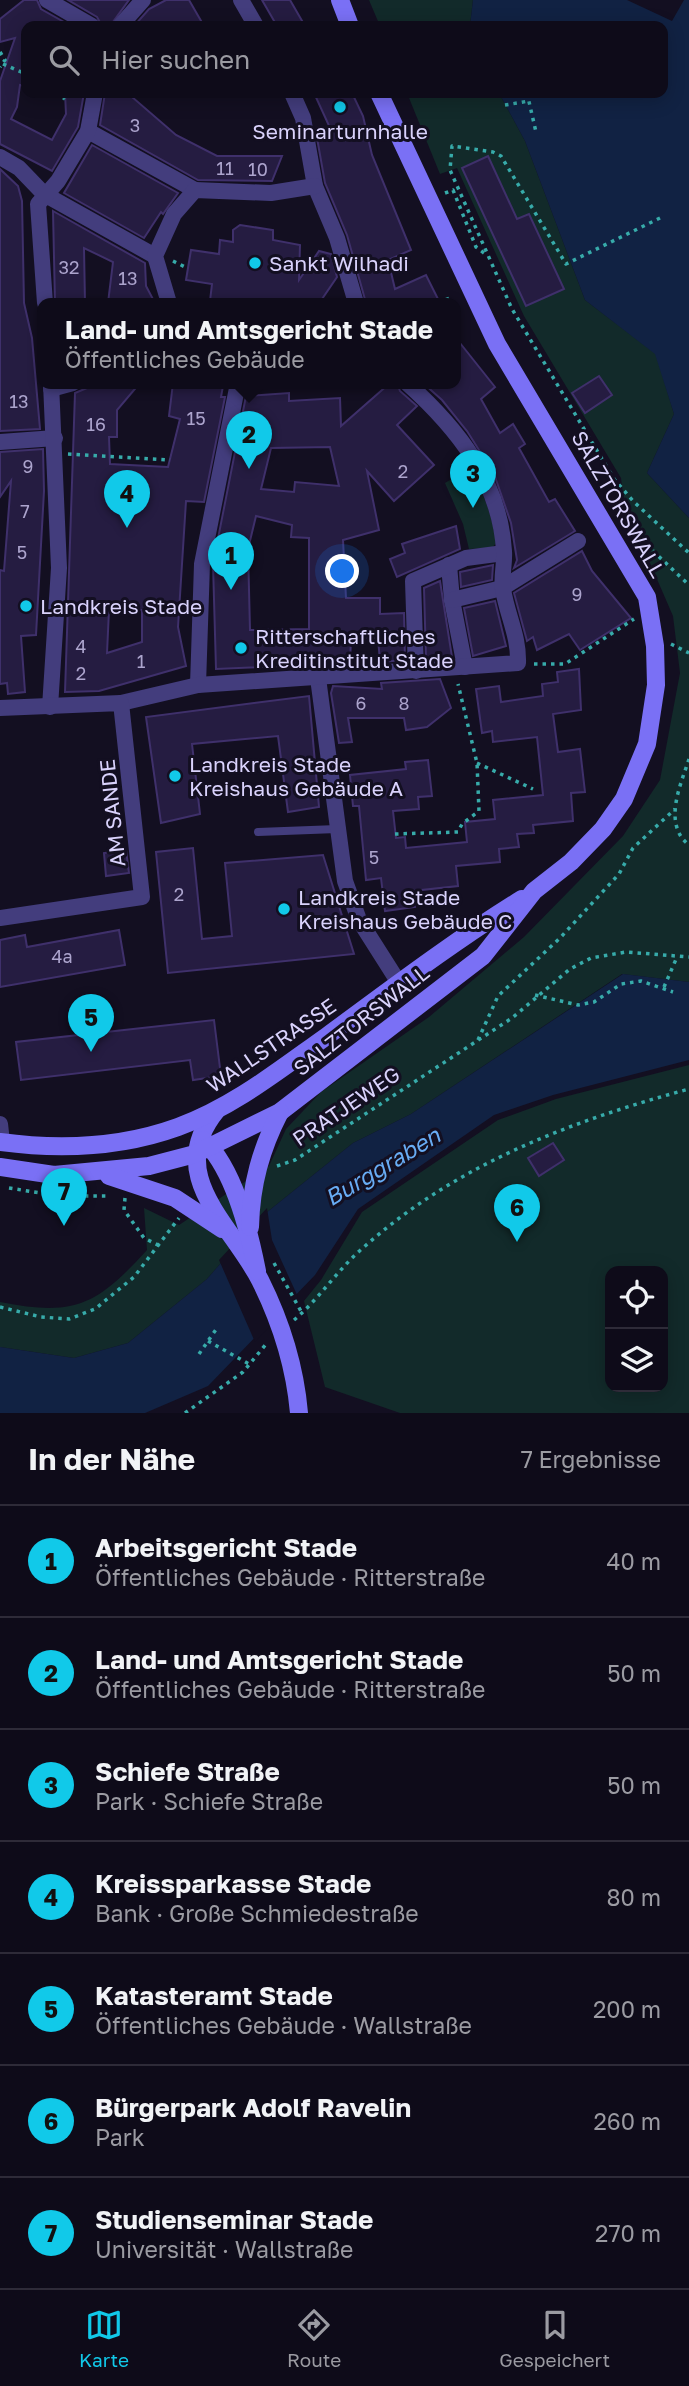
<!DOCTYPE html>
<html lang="de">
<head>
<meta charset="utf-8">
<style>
  body { margin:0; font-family:"Golos Text",sans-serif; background:#171422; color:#f1f3f6 }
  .controls { position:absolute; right:21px; bottom:21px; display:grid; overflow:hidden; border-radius:14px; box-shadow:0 4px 18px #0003 }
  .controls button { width:63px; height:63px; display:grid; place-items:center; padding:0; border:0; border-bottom:2px solid #2e2b38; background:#0e0b19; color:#f1f3f6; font:35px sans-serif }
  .you { position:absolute; left:343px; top:572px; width:24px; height:24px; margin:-18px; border:5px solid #fff; border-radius:50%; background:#1a73e8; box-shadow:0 0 0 10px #1a73e833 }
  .badge { display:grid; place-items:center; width:46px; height:46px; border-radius:50%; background:#11c9e9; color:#111; font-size:23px; font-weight:700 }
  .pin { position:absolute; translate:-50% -58px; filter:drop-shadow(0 2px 4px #0008) }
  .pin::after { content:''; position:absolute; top:37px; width:24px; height:21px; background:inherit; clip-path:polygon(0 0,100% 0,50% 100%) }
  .popup { position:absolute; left:37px; top:298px; width:424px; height:91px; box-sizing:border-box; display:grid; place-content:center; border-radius:14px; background:#0e0b19; filter:drop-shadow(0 2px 5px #0005); font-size:23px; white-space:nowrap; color:#9b9ba2 }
  .popup b { font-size:26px; color:#f1f3f6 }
  .popup::after { content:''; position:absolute; left:50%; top:100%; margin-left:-14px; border:14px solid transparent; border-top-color:#0e0b19 }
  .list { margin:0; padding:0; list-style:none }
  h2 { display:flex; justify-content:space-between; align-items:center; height:91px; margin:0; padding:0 28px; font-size:30px }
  h2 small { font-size:23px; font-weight:400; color:#9b9ba2 }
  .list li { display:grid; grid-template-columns:46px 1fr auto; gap:21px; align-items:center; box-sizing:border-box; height:112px; padding:0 28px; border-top:2px solid #2e2b38 }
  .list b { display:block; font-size:26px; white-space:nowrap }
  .list p { margin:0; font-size:23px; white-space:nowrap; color:#9b9ba2 }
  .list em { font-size:23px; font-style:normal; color:#9b9ba2 }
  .icon { flex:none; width:38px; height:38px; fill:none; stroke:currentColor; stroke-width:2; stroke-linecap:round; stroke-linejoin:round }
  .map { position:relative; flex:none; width:689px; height:1413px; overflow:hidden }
  .search { position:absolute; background:#0e0b19; box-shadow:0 4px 18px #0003; left:21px; right:21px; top:21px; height:77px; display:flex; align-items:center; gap:18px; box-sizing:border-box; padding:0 24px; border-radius:14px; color:#9b9ba2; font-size:26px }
  .sheet { height:875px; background:#0e0b19 }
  nav { display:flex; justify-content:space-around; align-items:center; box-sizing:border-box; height:98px; border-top:2px solid #2e2b38; background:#0e0b19; font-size:19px; color:#9b9ba2 }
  nav a { display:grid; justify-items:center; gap:4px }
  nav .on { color:#11c9e9 }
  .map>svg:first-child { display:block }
  .green { fill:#122a2a; fill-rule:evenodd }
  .water { fill:#112243 }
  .pier { fill:#130f21 }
  .building { fill:#251c41; stroke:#3f306b; stroke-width:2; fill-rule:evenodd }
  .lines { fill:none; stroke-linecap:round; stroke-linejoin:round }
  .path { stroke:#37abaa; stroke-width:3.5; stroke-dasharray:3.5 5; stroke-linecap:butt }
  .lane { stroke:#433d7d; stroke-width:8 }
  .street { stroke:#433d7d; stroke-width:16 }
  .secondary { stroke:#7a70f5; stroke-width:18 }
  .poi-dot { fill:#11c9e9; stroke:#130f21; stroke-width:2.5 }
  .labels { text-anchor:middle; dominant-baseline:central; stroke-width:6; stroke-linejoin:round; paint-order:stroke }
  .number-label { font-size:18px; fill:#aca4cd }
  .poi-label { font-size:21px; fill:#d9d2fc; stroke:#130f21; text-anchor:start }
  .street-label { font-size:21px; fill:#d9d2fc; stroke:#130f21 }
  .water-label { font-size:23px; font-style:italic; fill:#68acf4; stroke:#130f21 }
</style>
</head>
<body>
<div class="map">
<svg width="689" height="1413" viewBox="0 0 689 1413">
  <rect width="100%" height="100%" fill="#130f21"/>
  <!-- green -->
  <g class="green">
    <path d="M369 0H473L470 26H380Z"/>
    <path d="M407 93H499L525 141 585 300 656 354 674 414 647 473 689 518V982L622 974 411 1114 353 1143 261 1217 207 1279 128 1343 74 1358 0 1347V1302C75 1317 97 1305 147 1250L144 1208 179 1225 269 1166 286 1129 321 1092 429 1017 524 937 623 836 660 780 680 673 673 616 624 503 621 478 524 316 457 168 440 174Z"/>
    <path d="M470 468C484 494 492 515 496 543L492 548 469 549 463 524 445 483Z"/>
    <path d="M689 1065V1413H400L325 1387 304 1301 321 1280 362 1212 498 1120 556 1099ZM610 1271H663V1387H610Z"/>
  </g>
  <!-- water -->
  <g class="water">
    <path d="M473 0H627L672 21 684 0H689V518L647 473 674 414 655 354 585 300 525 141 499 93H663V26H470Z"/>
    <path d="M623 974 689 982V1060L553 1095 494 1115 358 1209 315 1275 208 1386 145 1413H0V1347L74 1358 128 1343 207 1279 261 1217 353 1143 411 1114Z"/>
  </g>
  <!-- pier -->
  <path class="pier" d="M267 1208 272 1240 298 1297 255 1342 219 1260Z"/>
  <!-- building -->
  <g class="building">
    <path d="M24 0H37L41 9 71 26H26V86L20 85 17 107 11 119 52 140 66 114 65 93H84L78 127 52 171 0 144V81L15 38 0 42V19Z"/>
    <path d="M68 0H129L110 26H102L97 17Z"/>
    <path d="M166 0H189L204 26H134L149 9Z"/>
    <path d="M262 0H290L305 26H277Z"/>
    <path d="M105 93H133L132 97 176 135 217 156H282L272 181 198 180 100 125Z"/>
    <path d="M314 93H352L363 116 372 155 411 250 388 260 395 289 426 275 438 299 430 303H366L347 235 325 183 317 138 331 130Z"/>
    <path d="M92 145 178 193 163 214 161 212 144 238 64 193Z"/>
    <path d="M488 156 517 219 529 214 564 289 526 306 462 168Z"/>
    <path d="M0 169 18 186 22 201 24 303 32 338 40 429 0 431Z"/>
    <path d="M53 211 145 263 146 286 155 303H108L113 262 84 248 85 303H55Z"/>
    <path d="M240 225 273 230V240L300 245 299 280 319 251 331 254 337 277 322 299 317 303 210 301 212 284 186 280 191 250 219 254 220 240 233 242V230Z"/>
    <path d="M456 338 495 387 481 399 500 433 513 424 525 444 519 448 549 502 555 499 575 531 514 568 517 560 511 523 494 474 467 431 442 400 423 383H456Z"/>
    <path d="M599 376 612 395 585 413 572 393Z"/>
    <path d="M99 383H140L117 410V437H109L110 464 168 467 180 419 169 416 173 383 223 386 221 397H225L204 502 186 501 178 627 186 666 99 691 65 692 75 393ZM109 610H142V642L107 653Z"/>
    <path d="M390 383H397L400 391 417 406 397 425 434 465 394 501 367 471 379 530 343 540 346 598H380V614L404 613 405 660 380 662 378 638H351L350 664 322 665 321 659 305 661 306 665 216 669 213 564 246 396 289 393V401L340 398 341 426ZM330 447 339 486 295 482 294 492 261 489 271 448ZM256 516 292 525 291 537 309 538V629L250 630 248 549Z"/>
    <path d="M43 449 44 491 36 635 21 636 25 692 8 694 7 683 0 684V570L4 571 11 481 0 497V452Z"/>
    <path d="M456 526 460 549 397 577 390 559 405 553 402 544Z"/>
    <path d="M582 551 592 571 631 618 580 650 569 634 537 650 533 637 527 641 514 593Z"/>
    <path d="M493 565 492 580 461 587 460 572Z"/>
    <path d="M440 581 452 657 426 659 424 588Z"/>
    <path d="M495 601 506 646 473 656 464 608Z"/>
    <path d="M579 669 581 710 553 714 558 752 580 749 585 792 571 793 573 821 533 825 534 833 517 834 519 847 499 849 500 862 456 866 458 886 413 891 415 907 385 911 381 878 366 880 359 806H353L350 775 406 769 405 762 428 760 432 796 418 797 419 809 393 811 396 838 405 837 406 848 467 842 465 822 495 819 493 800 543 795 537 737 493 742 492 731 482 733 476 689 499 686 501 702 543 696 542 684 558 682 557 672Z"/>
    <path d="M440 679 451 708 427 727 406 730 404 718H348L352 742 339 743 331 693 333 686 382 689 381 683Z"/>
    <path d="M309 696 319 807 288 812 278 736 192 744 200 814 161 823 146 717Z"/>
    <path d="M193 848 202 939 232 936 225 863 323 855 354 954 168 973 156 852Z"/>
    <path d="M126 850 129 873 106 876 104 853Z"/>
    <path d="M119 930 125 965 0 987V940L25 935 27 947Z"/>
    <path d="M214 1020 221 1076 193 1080 190 1060 21 1080 16 1042Z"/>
    <path d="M553 1143 564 1160 539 1176 528 1158Z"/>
  </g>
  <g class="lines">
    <!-- path -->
    <g class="path">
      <path d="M0 52 5 60 0 67"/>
      <path d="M3 64 26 74"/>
      <path d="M56 93 65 99"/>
      <path d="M527 93 536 132"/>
      <path d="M505 105 529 101"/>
      <path d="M445 193 453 190 476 247 484 253"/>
      <path d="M660 218 566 264 501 156 493 152 452 146 450 170 512 309 614 479 634 502 689 553"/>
      <path d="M173 261 187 268"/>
      <path d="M438 303 452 297"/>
      <path d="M68 454 170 460"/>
      <path d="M645 553 652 550 689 585"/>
      <path d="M671 644 689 653"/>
      <path d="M534 664H565L634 619"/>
      <path d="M689 759C681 784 662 824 689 845"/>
      <path d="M477 763 533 789"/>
      <path d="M395 834 458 832 462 824 479 811 477 763 458 684"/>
      <path d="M664 987 677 957"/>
      <path d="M535 995 578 1005 594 1002 621 984 641 981 673 992"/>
      <path d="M478 1040 498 996 560 938 619 874 633 848 675 809"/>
      <path d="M277 1166 295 1160 512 1018 570 969 591 958 626 952 689 957"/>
      <path d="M9 1188 59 1196H109"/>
      <path d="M125 1198 124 1210 144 1238 160 1246"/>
      <path d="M274 1263 302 1313"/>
      <path d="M0 1307 41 1317 69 1319 95 1309 134 1277 179 1218"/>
      <path d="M294 1320C320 1298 338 1269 364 1247 457 1164 571 1121 689 1089"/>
      <path d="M208 1341 249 1364"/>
      <path d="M199 1354 217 1328"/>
      <path d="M185 1413 243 1372 267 1343"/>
    </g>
    <!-- lane -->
    <path class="lane" d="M258 832 337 829"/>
    <!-- street -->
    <g class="street">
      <path d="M47 0 92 26"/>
      <path d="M241 0 256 26"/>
      <path d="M120 26 143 0"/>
      <path d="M292 93 303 118 315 186 337 238 356 303"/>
      <path d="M88 131 195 190"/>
      <path d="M0 157 19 168 44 194 155 256"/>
      <path d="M45 303 38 204 58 181 88 131 95 93"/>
      <path d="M169 303 155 256 174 214 195 190 271 193 315 186"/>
      <path d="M51 389 73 383"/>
      <path d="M0 442 55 438"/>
      <path d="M449 565 452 600 465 667"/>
      <path d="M452 600 502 588 578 541"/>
      <path d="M416 671 413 581 466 558 504 553"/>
      <path d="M318 678 345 881 359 920 399 983"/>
      <path d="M198 685 202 564 238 383"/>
      <path d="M121 703 198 685 518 663C519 636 507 615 503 589 501 577 505 564 504 551 500 481 457 428 407 383"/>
      <path d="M50 707 59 568 51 383"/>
      <path d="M0 708 121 703 142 897 0 918"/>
      <path d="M0 1124 2 1142"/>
    </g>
    <!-- secondary -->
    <g class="secondary">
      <path d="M340 0 350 26"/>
      <path d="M216 1111C164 1175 231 1224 260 1280 281 1322 295 1367 299 1413"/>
      <path d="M203 1140C234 1168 249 1231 257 1271"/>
      <path d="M0 1142C60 1150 120 1148 178 1127 233 1107 279 1070 327 1036 391 989 454 941 522 899"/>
      <path d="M0 1167 54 1175 149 1166 195 1154 280 1112 483 956 534 891 571 862 603 829 624 799 647 744 656 685 655 646 647 597 497 344 379 93"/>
      <path d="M109 1176 175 1198 222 1229"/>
      <path d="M250 1227C251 1184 261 1149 280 1112"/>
    </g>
  </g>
  <!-- markers -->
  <g class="poi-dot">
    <circle cx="340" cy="107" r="7"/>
    <circle cx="255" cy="263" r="7"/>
    <circle cx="26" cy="606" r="7"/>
    <circle cx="241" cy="648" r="7"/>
    <circle cx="175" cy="776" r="7"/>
    <circle cx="284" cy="909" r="7"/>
  </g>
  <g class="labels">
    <!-- number labels -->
    <g class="number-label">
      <text x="135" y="125">3</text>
      <text x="225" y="168">11</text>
      <text x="258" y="169">10</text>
      <text x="69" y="267">32</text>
      <text x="128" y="278">13</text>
      <text x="19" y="401">13</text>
      <text x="196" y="418">15</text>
      <text x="96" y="424">16</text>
      <text x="28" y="466">9</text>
      <text x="403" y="471">2</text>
      <text x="25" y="511">7</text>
      <text x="22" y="552">5</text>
      <text x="577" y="594">9</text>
      <text x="81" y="646">4</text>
      <text x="141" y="661">1</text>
      <text x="81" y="673">2</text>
      <text x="361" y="703">6</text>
      <text x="404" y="703">8</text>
      <text x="374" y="857">5</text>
      <text x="179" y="894">2</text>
      <text x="62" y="956">4a</text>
    </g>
    <!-- poi labels -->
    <g class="poi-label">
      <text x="340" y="131" text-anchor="middle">Seminarturnhalle</text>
      <text x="269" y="263">Sankt Wilhadi</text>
      <text x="40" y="606">Landkreis Stade</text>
      <text x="255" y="636">Ritterschaftliches<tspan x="255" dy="24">Kreditinstitut Stade</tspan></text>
      <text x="189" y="764">Landkreis Stade<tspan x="189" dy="24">Kreishaus Gebäude A</tspan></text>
      <text x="298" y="897">Landkreis Stade<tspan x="298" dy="24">Kreishaus Gebäude C</tspan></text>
    </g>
    <!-- street labels -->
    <g class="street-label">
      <text transform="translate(619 504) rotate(60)">SALZTORSWALL</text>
      <text transform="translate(112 813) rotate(-96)">AM SANDE</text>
      <text transform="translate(361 1020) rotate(-38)">SALZTORSWALL</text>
      <text transform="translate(271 1045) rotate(-34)">WALLSTRASSE</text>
      <text transform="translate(346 1106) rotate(-34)">PRATJEWEG</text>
    </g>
    <!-- water labels -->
    <g class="water-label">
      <text transform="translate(382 1166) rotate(-31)">Burggraben</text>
    </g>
  </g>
</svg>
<div class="controls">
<button><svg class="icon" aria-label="locate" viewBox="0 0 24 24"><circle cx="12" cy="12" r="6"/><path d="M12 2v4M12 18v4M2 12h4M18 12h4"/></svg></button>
<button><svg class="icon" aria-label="layers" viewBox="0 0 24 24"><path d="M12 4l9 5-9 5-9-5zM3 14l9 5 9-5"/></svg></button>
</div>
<div class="you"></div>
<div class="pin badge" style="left:231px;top:590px">1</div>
<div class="pin badge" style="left:249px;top:469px">2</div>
<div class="popup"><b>Land- und Amtsgericht Stade</b>Öffentliches Gebäude</div>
<div class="pin badge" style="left:473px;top:508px">3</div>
<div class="pin badge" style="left:127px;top:528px">4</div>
<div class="pin badge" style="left:91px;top:1052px">5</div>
<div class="pin badge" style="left:517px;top:1242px">6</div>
<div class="pin badge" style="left:64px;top:1226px">7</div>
<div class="search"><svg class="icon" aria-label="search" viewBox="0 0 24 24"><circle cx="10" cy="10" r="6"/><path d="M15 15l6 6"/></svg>Hier suchen</div>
</div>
<section class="sheet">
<h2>In der Nähe<small>7 Ergebnisse</small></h2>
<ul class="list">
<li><span class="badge">1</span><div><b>Arbeitsgericht Stade</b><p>Öffentliches Gebäude · Ritterstraße</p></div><em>40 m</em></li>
<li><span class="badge">2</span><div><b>Land- und Amtsgericht Stade</b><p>Öffentliches Gebäude · Ritterstraße</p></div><em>50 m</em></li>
<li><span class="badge">3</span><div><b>Schiefe Straße</b><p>Park · Schiefe Straße</p></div><em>50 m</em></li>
<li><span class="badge">4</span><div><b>Kreissparkasse Stade</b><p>Bank · Große Schmiedestraße</p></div><em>80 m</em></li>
<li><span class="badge">5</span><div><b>Katasteramt Stade</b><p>Öffentliches Gebäude · Wallstraße</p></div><em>200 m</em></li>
<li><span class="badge">6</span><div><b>Bürgerpark Adolf Ravelin</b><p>Park</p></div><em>260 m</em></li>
<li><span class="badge">7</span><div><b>Studienseminar Stade</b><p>Universität · Wallstraße</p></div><em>270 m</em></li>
</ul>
</section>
<nav>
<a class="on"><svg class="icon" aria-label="map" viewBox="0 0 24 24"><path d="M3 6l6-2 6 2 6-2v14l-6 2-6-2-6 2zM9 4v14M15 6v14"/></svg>Karte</a>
<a><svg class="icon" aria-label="directions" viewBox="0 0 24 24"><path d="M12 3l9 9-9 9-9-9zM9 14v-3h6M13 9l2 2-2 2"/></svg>Route</a>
<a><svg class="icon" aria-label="saved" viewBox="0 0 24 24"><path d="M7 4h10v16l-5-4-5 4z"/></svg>Gespeichert</a>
</nav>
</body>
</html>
